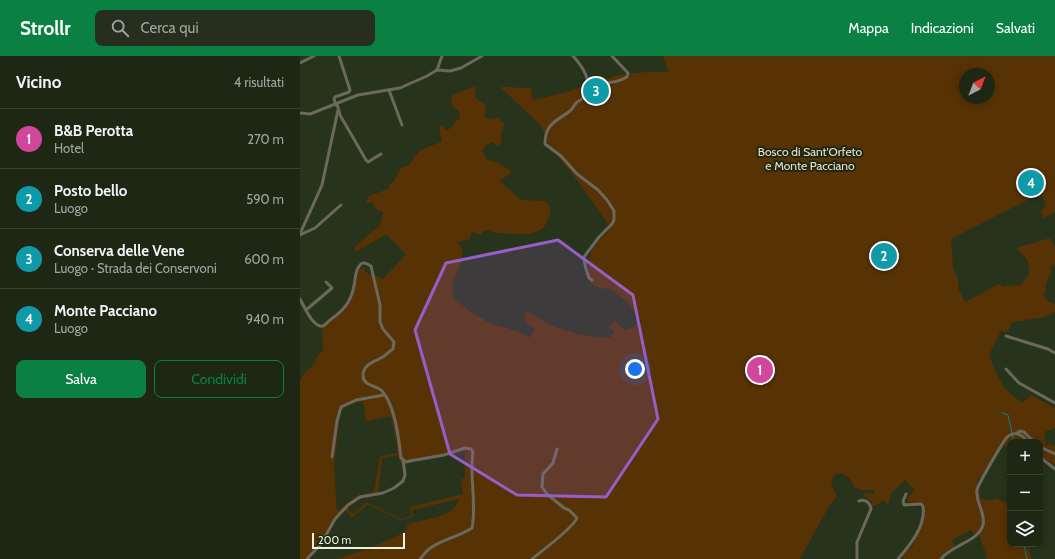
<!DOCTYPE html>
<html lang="it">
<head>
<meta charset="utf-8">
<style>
  body { margin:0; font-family:Cabin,sans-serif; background:#262e1d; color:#f1f3f6 }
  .controls { position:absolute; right:12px; bottom:12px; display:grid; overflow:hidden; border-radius:8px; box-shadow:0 2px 10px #0003 }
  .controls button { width:36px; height:36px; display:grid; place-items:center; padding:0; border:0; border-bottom:1px solid #3c4334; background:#1e2614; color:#f1f3f6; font:20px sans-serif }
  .compass { position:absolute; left:659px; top:12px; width:36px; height:36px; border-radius:50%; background:#1e2614; box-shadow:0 2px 10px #0003; rotate:42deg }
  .scale { position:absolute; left:12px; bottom:10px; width:93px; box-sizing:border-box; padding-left:4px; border:2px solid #eaf2e2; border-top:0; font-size:11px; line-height:14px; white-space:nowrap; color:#eaf2e2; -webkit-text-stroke:3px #1e2911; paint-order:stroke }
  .you { position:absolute; left:335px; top:313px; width:14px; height:14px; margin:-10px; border:3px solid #fff; border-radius:50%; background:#1a73e8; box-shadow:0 0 0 6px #1a73e833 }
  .badge { display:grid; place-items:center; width:26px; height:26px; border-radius:50%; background:#0b8043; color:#fff; font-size:13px; font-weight:700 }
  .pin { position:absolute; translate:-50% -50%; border:2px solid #fff; box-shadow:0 1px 4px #0006 }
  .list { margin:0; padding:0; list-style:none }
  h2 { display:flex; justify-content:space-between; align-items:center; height:52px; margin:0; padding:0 16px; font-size:17px }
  h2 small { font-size:13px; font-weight:400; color:#a1a5a0 }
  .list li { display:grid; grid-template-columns:26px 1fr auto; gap:12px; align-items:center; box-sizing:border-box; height:60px; padding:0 16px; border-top:1px solid #3c4334 }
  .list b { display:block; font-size:15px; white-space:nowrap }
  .list p { margin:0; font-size:13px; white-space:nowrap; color:#a1a5a0 }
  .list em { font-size:13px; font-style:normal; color:#a1a5a0 }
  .actions { display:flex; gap:8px; padding:12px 16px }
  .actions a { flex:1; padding:9px 0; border:1px solid #0b8043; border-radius:8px; text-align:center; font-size:14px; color:#0b8043 }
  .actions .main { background:#0b8043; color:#fff }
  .icon { flex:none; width:22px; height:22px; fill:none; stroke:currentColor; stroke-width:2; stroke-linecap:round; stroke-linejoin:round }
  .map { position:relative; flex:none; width:755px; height:503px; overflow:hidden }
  header { display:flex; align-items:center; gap:24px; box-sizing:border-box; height:56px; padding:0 20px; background:#0b8043; color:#fff }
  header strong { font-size:19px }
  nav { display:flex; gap:22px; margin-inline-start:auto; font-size:14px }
  .search { width:280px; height:36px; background:#262e1d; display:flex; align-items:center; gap:10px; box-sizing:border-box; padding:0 14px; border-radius:8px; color:#a1a5a0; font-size:15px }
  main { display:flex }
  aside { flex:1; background:#1e2614 }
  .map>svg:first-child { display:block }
  .green { fill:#573205; fill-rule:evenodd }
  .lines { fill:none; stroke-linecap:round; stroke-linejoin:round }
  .stream { stroke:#008887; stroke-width:1 }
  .minor { stroke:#6b685c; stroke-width:3 }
  .marked { fill:#975ec8; fill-opacity:0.2; stroke:#975ec8; stroke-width:3; stroke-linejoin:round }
  .labels { text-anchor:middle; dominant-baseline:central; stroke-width:4; stroke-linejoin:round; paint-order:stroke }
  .park-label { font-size:12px; fill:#f1dfce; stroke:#1e2911 }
</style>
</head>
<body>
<header>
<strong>Strollr</strong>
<div class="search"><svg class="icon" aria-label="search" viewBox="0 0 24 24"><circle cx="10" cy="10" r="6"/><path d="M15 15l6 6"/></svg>Cerca qui</div>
<nav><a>Mappa</a><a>Indicazioni</a><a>Salvati</a></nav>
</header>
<main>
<aside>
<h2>Vicino<small>4 risultati</small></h2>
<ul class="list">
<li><span class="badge" style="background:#d1479c">1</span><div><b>B&amp;B Perotta</b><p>Hotel</p></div><em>270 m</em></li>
<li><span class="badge" style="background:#0f9aa8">2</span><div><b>Posto bello</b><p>Luogo</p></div><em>590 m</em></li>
<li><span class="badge" style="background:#0f9aa8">3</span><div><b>Conserva delle Vene</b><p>Luogo · Strada dei Conservoni</p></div><em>600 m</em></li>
<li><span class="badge" style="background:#0f9aa8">4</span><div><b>Monte Pacciano</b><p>Luogo</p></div><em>940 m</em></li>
</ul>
<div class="actions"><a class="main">Salva</a><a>Condividi</a></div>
</aside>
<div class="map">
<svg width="755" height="503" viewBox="0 0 755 503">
  <rect width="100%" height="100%" fill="#28331b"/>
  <!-- green -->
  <path class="green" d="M363 0H755V156L744 162 740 156 746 150 741 137 651 183 653 213 658 223V232L665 246 701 227V230L721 229 729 218 728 204 716 192 750 182 755 191V209L750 212 752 215C747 222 745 229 745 238L743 239 748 245 755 248V256L745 261 712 266 708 276 701 275 689 299 698 321 706 334 721 346 722 347 731 339 755 352V372L744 376 746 390 749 387 755 390V409L740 399V386H710V393L701 387 691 407 677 425 681 443 690 444 697 443 710 448V488H729L731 503H685L687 501 678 475 674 478 671 474 652 484 654 490 644 497 640 503H605L601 500 612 491 619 476 625 448 608 446 607 442 615 434 605 424 592 436 588 448 583 445 572 451V445L563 440 564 437 575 438 574 434H561L554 431C551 421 544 415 534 419L531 428 537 440 529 450 500 503H38L77 489 103 477 106 475 107 470 111 467C127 463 155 461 159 443L112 454 113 461 101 464 68 448 52 461 45 454 35 464 26 483 8 503H0V325C3 317 7 315 12 310 17 304 15 300 23 294 23 285 21 278 23 270 30 265 38 260 43 254 56 241 47 218 64 211L65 216 83 223 106 198 86 178 56 196 54 192 80 169 83 156 75 153 73 146 65 147 69 140 88 133 90 128 94 125 101 112C114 109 111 102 120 95 127 91 135 89 142 85L139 72 142 68 146 75 152 71 156 64 160 63 159 55 152 50 151 40 176 30 175 42 186 49 185 61 191 63 198 61 204 68 201 80 202 86 198 90 192 86 186 89 182 95 187 104 197 106 212 116 200 125 221 144 246 145 251 155C249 160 247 168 243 172 231 183 198 177 184 174L181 179 172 176 169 184 158 186 163 195 159 212 153 224V241L168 254 191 268 204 271 222 277 229 282 235 273 225 266V257L230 256C253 274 281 280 310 282L314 276 309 270 315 265 325 274 331 272 342 266 327 246 311 233 299 232 290 227C287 195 290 194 311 172L277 124 249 89 241 69 200 31 231 32 233 44 263 37 318 19 347 16H369ZM665 18H689V42H665ZM63 345 66 365 91 360 98 397 80 400 74 436 57 440 37 455 34 410 40 357 46 350ZM165 395V420L164 423H161L163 438 110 451 111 460 101 463 67 446 53 458 47 452 60 443 78 439 82 402 98 399 100 407Z"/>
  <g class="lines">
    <!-- stream -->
    <g class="stream">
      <path d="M702 357 708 359 712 377"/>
      <path d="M712 386 713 380"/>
      <path d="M724 488 727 503"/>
    </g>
    <!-- minor -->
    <g class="minor">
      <path d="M273 0C283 11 295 28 283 42 281 44 278 45 276 47 274 50 272 53 270 55 257 65 245 67 245 88L261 100 277 118 298 134 307 144 314 155V164L312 168 299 181 284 201C284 208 287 216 289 222L292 224"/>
      <path d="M0 7 14 0"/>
      <path d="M137 14 142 0"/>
      <path d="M288 26C301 28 315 28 327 21L328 17 312 0"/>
      <path d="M89 34 102 69"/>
      <path d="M37 48 40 59 66 104 68 106 81 98"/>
      <path d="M36 49 34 43 35 41 49 36 50 34 39 0"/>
      <path d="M0 57 10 58 58 39 100 32 127 20 137 14 150 15 161 12 182 0"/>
      <path d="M0 178 22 129 38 54"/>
      <path d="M0 179 15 172 41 149"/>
      <path d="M0 243C4 250 13 272 23 270 25 269 28 266 30 264 43 255 51 246 54 230 56 222 54 216 60 209 63 205 67 208 71 210L80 249V266L83 273 94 286 93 293C90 295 87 298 83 301 76 305 65 307 63 318 62 330 76 329 82 335 95 349 99 383 101 402L106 406 110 405 144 399 165 392 171 393 173 396C169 421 177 447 172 472 159 481 142 483 129 493 125 496 123 500 120 503"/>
      <path d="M6 254 32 232 26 226"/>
      <path d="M706 280 748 293 755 297"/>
      <path d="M706 313 719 327 755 347"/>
      <path d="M717 377 720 375 724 376 734 386"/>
      <path d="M740 391 755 398"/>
      <path d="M32 401 37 365 41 351 56 344 84 339"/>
      <path d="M740 401 755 413"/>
      <path d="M7 503 21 488 35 463 48 449 60 441 83 437 94 432 103 425 105 419 103 404"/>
      <path d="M232 503C243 494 272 473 277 462L269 454 264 452 247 438 242 431 243 418 253 407 257 393"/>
      <path d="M557 503V486L571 453C570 446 565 443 559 445"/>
      <path d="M598 503C610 489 626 470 623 450L621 448 604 449 603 445 606 438"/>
      <path d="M641 503C651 489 678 486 683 469 686 457 675 446 677 434 678 428 703 386 707 381 708 380 712 378 713 378 719 376 724 381 728 386"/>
    </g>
  </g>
  <!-- marked area -->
  <path class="marked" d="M258 184 333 239 358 363 306 441 217 439 150 398 115 274 146 207Z"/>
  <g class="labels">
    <!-- park labels -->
    <g class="park-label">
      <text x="510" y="95">Bosco di Sant'Orfeto<tspan x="510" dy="14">e Monte Pacciano</tspan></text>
    </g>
  </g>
</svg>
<div class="controls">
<button>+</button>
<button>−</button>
<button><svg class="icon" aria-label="layers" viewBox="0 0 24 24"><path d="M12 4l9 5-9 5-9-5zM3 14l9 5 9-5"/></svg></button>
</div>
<svg class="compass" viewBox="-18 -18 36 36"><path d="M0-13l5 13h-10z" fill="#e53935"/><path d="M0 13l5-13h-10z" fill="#a1a5a0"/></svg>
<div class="scale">200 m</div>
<div class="you"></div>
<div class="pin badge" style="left:460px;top:314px;background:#d1479c">1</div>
<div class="pin badge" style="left:584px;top:200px;background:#0f9aa8">2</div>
<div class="pin badge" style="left:296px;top:35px;background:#0f9aa8">3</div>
<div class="pin badge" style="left:731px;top:127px;background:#0f9aa8">4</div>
</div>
</main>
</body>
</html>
